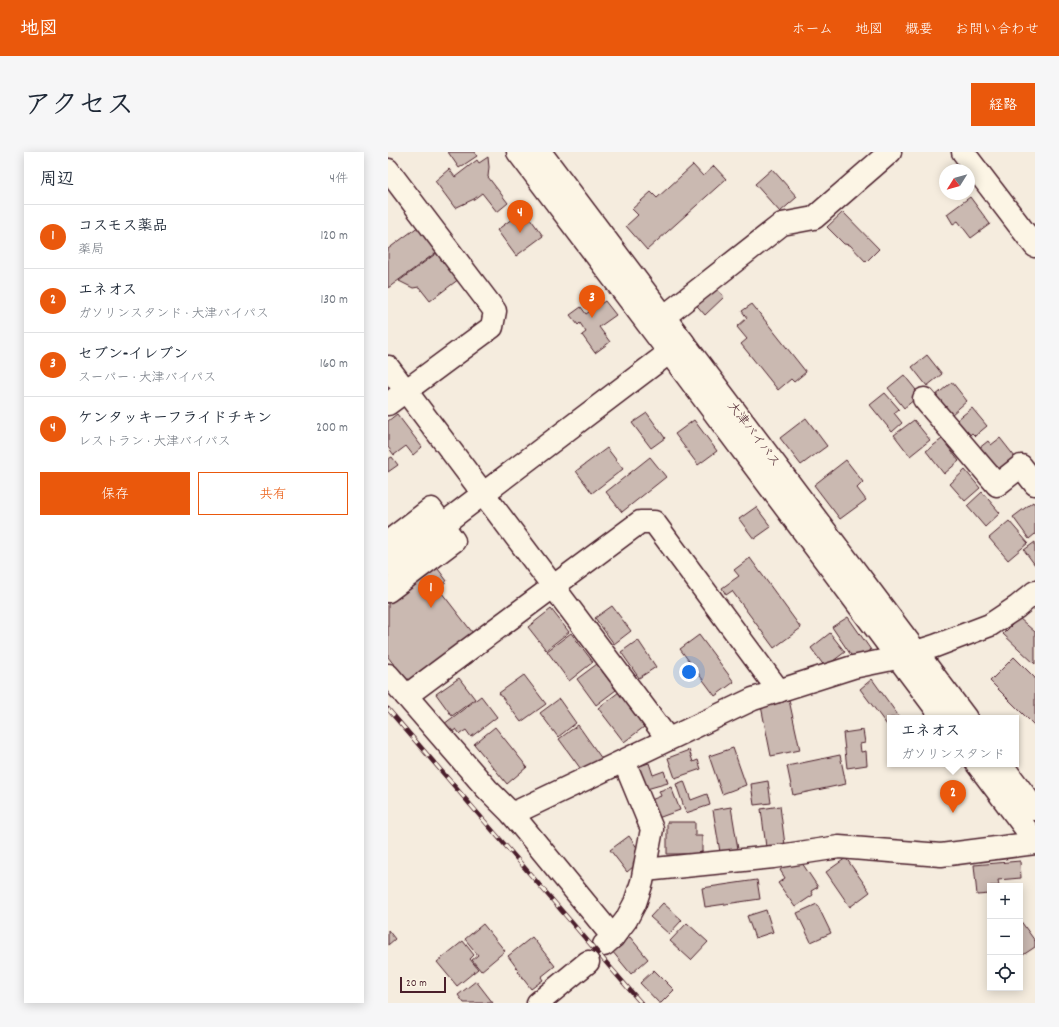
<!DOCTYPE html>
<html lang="ja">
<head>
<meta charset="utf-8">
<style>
  body { margin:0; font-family:Dekko,"Klee One",sans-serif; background:#f6f6f7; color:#1f2937 }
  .controls { position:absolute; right:12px; bottom:12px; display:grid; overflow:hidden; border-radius:0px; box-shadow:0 2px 10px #0003 }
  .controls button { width:36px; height:36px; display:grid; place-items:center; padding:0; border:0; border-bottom:1px solid #e0e1e3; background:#fff; color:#1f2937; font:20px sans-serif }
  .compass { position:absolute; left:551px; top:12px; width:36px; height:36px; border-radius:50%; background:#fff; box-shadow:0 2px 10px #0003; rotate:233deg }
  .scale { position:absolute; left:12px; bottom:10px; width:46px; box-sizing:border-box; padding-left:4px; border:2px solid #4a1f2b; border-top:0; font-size:11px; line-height:14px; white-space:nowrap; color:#4a1f2b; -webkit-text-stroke:3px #fcf5e5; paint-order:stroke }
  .you { position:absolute; left:301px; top:520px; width:14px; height:14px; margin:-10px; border:3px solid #fff; border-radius:50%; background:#1a73e8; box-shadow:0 0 0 6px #1a73e833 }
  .badge { display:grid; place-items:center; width:26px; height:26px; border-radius:50%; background:#ea580c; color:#fff; font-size:13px; font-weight:700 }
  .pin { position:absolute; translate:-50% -33px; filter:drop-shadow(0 1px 2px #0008) }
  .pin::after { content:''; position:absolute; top:21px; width:14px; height:12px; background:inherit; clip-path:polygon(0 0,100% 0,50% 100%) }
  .popup { position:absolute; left:499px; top:563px; width:132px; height:52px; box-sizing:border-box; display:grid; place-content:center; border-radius:0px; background:#fff; filter:drop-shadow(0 1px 3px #0005); font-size:13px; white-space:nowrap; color:#747a83 }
  .popup b { font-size:15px; color:#1f2937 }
  .popup::after { content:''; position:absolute; left:50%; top:100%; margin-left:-8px; border:8px solid transparent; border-top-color:#fff }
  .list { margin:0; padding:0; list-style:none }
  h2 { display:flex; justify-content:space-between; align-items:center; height:52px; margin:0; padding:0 16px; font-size:17px }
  h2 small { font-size:13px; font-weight:400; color:#747a83 }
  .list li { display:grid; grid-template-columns:26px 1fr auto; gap:12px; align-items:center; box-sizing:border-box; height:64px; padding:0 16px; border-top:1px solid #e0e1e3 }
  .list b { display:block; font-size:15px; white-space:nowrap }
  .list p { margin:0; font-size:13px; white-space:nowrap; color:#747a83 }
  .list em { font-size:13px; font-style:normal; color:#747a83 }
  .actions { display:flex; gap:8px; padding:12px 16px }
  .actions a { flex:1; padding:9px 0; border:1px solid #ea580c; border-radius:0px; text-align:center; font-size:14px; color:#ea580c }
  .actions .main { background:#ea580c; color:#fff }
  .icon { flex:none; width:22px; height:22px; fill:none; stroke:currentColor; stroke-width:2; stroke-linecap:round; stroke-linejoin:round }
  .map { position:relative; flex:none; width:647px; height:851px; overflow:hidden; border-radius:0px }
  header { display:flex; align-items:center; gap:24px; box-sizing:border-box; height:56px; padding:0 20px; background:#ea580c; color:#fff }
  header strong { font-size:19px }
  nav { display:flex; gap:22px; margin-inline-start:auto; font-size:14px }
  .intro { display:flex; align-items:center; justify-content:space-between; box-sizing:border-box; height:96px; padding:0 24px }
  h1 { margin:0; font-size:28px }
  .button { padding:10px 18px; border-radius:0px; background:#ea580c; color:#fff; font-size:14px; font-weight:700 }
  main { display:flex; gap:24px; padding:0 24px }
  aside { flex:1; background:#fff; border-radius:0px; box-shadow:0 2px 10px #0003 }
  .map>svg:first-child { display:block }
  .building { fill:#cab9b1; stroke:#4a1f2b }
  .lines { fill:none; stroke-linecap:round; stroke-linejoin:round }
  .minor-casing { stroke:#4a1f2b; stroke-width:25 }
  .highway-casing { stroke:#4a1f2b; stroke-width:25 }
  .minor { stroke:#fcf5e5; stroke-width:22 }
  .highway { stroke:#fcf5e5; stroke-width:22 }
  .rail-casing { stroke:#4a1f2b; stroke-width:4.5 }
  .rail { stroke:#fcf5e5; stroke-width:3; stroke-dasharray:9; stroke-linecap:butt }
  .labels { text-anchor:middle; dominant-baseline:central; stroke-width:4; stroke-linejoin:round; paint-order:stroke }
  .street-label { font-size:13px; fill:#4a1f2b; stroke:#fcf5e5 }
</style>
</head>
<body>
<header>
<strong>地図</strong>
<nav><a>ホーム</a><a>地図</a><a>概要</a><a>お問い合わせ</a></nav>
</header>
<div class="intro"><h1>アクセス</h1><a class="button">経路</a></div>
<main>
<aside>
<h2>周辺<small>4件</small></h2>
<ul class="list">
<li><span class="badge">1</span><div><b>コスモス薬品</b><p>薬局</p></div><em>120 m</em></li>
<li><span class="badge">2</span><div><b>エネオス</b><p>ガソリンスタンド · 大津バイパス</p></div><em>130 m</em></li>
<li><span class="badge">3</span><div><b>セブン-イレブン</b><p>スーパー · 大津バイパス</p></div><em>160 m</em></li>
<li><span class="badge">4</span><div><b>ケンタッキーフライドチキン</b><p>レストラン · 大津バイパス</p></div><em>200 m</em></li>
</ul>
<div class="actions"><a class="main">保存</a><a>共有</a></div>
</aside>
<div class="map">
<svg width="647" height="851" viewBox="0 0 647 851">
  <rect width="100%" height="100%" fill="#f5ecde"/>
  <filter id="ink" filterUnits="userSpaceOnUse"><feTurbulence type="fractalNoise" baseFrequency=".025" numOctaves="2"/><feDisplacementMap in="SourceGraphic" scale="8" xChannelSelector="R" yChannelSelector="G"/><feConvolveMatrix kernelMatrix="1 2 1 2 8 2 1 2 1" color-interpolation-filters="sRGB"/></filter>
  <g filter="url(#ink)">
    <!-- building -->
    <g class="building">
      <path d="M60 0H86L89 4 71 16Z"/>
      <path d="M100 5 101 15 100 25 120 51 109 60 94 41 86 47 67 56 47 29 61 17 67 25 89 8 91 11Z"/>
      <path d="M305 13 315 24 326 14 338 27 259 98 238 74 250 63 244 57 263 40 269 46Z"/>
      <path d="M384 17 409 45 392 60 367 32Z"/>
      <path d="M582 45 602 72 583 86 570 69 565 72 559 62Z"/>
      <path d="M136 58 155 84 128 104 109 78Z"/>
      <path d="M455 60 491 97 478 110 462 93 456 92 439 75Z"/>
      <path d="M31 74 50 99 0 136V97Z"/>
      <path d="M50 100 71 127 42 149 31 135 25 136 11 129Z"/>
      <path d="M325 132 336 145 317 163 305 149Z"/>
      <path d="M217 149 228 163 211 175 222 190 207 201 194 183 198 180 192 171 190 173 182 163 193 155 198 162Z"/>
      <path d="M364 152 418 220 406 230 403 227 390 238 353 192 359 187 349 175 359 166 354 159Z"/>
      <path d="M539 203 554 222 539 234 524 215Z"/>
      <path d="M516 223 532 243 516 256 500 236Z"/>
      <path d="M564 230 579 249 563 263 547 244Z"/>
      <path d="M497 241 511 257 506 261 514 271 504 280 482 253Z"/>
      <path d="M584 256 599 274 587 284 584 281 578 286 565 271Z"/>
      <path d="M259 261 277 286 263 296 244 271Z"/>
      <path d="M9 262 34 295 25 303 18 294 6 303 0 295V269Z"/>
      <path d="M418 266 439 294 413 313 392 286Z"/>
      <path d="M306 268 329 299 310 313 287 282Z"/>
      <path d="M526 268 542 288 522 304 506 283Z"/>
      <path d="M612 286 627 305 609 319 590 297 600 289 603 293Z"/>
      <path d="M554 287 571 309 556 322 538 299Z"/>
      <path d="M219 296 235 317 204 341 188 319Z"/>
      <path d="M4 305 10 313 0 320V307Z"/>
      <path d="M262 305 278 325 234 360 218 340Z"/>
      <path d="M458 308 475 330 469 336 478 348 452 367 426 333Z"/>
      <path d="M577 318 592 336 577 349 562 332Z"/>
      <path d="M594 340 612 361 597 375 579 354Z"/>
      <path d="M645 350 647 353V382L641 387 625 365Z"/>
      <path d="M368 355 383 375 366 387 351 367Z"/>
      <path d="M621 369 640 391 620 408 601 386Z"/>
      <path d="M647 390V413L636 398Z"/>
      <path d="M362 406 413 476 386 496 344 439 338 443 334 436 351 424 346 418Z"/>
      <path d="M47 413 59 429 50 436 88 485 23 535 0 505V449Z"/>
      <path d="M224 454 243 479 226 492 207 466Z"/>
      <path d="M163 457 181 480 158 498 140 475Z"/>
      <path d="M460 465 483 498 467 509 444 475Z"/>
      <path d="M631 466 647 480V512L615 482Z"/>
      <path d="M183 481 205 510 181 529 159 499Z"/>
      <path d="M442 481 457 500 437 515 423 496Z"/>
      <path d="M311 483 346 530 327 544 292 497Z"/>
      <path d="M250 488 268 515 251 526 233 500Z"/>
      <path d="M626 505 647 526V574L602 529Z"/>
      <path d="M209 512 228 538 208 553 189 527Z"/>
      <path d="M136 523 158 552 133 570 111 541Z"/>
      <path d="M71 526 87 547 64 564 48 542Z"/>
      <path d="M484 527 512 566H502V577L472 537Z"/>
      <path d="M231 540 256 575 236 590 210 556Z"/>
      <path d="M93 544 109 565 83 585 78 578 72 582 68 577 63 581 56 572Z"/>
      <path d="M171 547 188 571 170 585 152 561Z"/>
      <path d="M401 548 412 598 383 604 373 554Z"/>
      <path d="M190 573 214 607 195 620 171 587Z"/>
      <path d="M107 575 139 615 119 632 86 592Z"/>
      <path d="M475 578 477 591 472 592 473 600 478 599 479 613 459 616 455 581Z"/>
      <path d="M345 596 358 633 334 642 321 604Z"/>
      <path d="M301 598 305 610 310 608 313 617 287 626 280 606Z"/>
      <path d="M452 603 458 632 405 643 399 614Z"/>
      <path d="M261 611 265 623 276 619 280 631 255 638 248 615Z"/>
      <path d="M296 629 303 648 319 642 322 653 298 661 288 632Z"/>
      <path d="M380 629 383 651 366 653 363 632Z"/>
      <path d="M283 635 292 658 270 666 263 648 273 644 271 639Z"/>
      <path d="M392 654 397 693 378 695 373 657Z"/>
      <path d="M343 655 350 697 332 700 325 658Z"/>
      <path d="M279 670H307V684H314V702H279Z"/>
      <path d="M241 684 250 697 246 701 252 709 239 720 222 698Z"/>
      <path d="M410 705 430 735 423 739 425 743 407 755 390 731 397 726 392 718Z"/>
      <path d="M458 706 482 740 462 755 438 720Z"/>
      <path d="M632 709 633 726 610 728 611 734H602V742L589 743 586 713Z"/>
      <path d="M369 728 372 747 317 755 314 736Z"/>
      <path d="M275 751 294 768 281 782 262 765Z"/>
      <path d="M429 752 443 781 423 790 409 761Z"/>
      <path d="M378 758 385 780 367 786 359 764Z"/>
      <path d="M632 768 647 789V795L632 805Z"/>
      <path d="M299 771 320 790 303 808 282 789Z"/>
      <path d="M95 772 117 799 93 819 84 808 90 803 77 787Z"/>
      <path d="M0 778 7 787 0 793Z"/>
      <path d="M144 785 167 814 153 825 155 828 143 837 130 820 131 819 120 804Z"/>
      <path d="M242 785 260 807 243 822 224 799Z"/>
      <path d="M75 789 86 803 82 807 90 817 69 834 49 810Z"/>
      <path d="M266 818 286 838 273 851H271L252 831Z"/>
      <path d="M88 829 105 851H76L70 843Z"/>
    </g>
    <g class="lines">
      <defs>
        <g id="minor">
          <path d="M575 0 647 94"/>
          <path d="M0 18 107 159 104 175 0 252"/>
          <path d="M263 175 394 72 426 66 502 0"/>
          <path d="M0 215 280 587"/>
          <path d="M536 247 609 333 633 314 647 332"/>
          <path d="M0 390 43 357 66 389 0 439"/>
          <path d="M0 414 295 190"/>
          <path d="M0 523 99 637 124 662 225 785"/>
          <path d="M18 544 252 370H266L391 539"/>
          <path d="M124 662 365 547 465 515 509 506 547 494 602 473 629 455 647 440"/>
          <path d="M257 718 385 705 451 695 553 703 647 691"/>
          <path d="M216 793 225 785 238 768 247 751 254 730 264 677 236 609"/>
          <path d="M150 851 200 810"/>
        </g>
        <g id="highway">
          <path d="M130 0 281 200 555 566"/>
          <path d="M152 0 578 566"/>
          <path d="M589 612 647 689"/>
          <path d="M613 612 647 657"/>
        </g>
      </defs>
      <!-- minor casing -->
      <use href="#minor" class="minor-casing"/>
      <!-- highway casing -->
      <use href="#highway" class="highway-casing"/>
      <!-- minor -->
      <use href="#minor" class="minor"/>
      <!-- highway -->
      <use href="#highway" class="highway"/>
      <defs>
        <path id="rail" d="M0 557 253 851"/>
      </defs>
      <!-- rail casing -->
      <use href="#rail" class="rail-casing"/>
      <!-- rail -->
      <use href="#rail" class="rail"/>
    </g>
  </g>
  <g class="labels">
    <!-- street labels -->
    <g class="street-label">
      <text transform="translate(365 283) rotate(53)">大津バイパス</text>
    </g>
  </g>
</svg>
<div class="controls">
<button>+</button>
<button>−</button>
<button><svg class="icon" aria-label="locate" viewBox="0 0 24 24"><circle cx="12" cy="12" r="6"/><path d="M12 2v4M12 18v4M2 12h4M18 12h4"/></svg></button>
</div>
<svg class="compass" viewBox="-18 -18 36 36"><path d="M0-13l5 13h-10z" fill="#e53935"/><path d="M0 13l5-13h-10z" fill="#747a83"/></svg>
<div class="scale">20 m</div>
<div class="you"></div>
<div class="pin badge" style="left:43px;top:456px">1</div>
<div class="pin badge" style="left:565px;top:661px">2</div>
<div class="popup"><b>エネオス</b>ガソリンスタンド</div>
<div class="pin badge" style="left:204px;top:166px">3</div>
<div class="pin badge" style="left:132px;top:81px">4</div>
</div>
</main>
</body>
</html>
